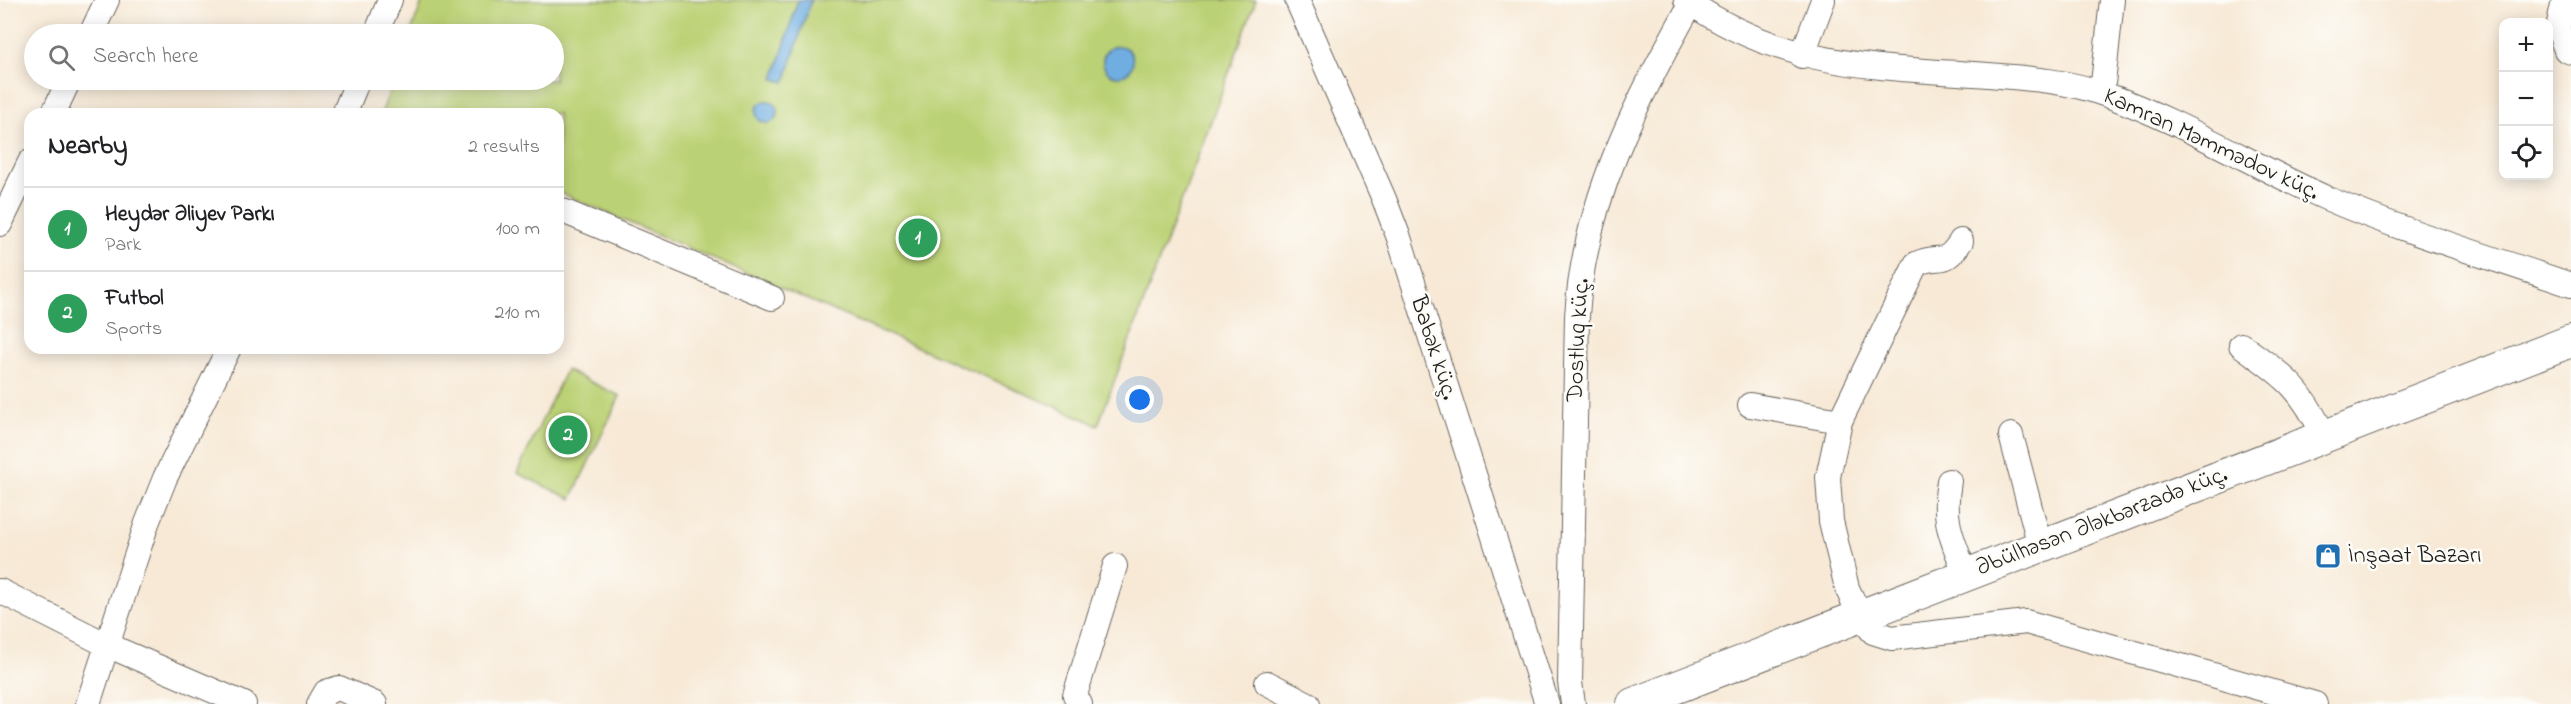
<!DOCTYPE html>
<html lang="en">
<head>
<meta charset="utf-8">
<style>
  body { margin:0; font-family:"Indie Flower",sans-serif; background:#f6f6f6; color:#202124 }
  .controls { position:absolute; right:18px; top:18px; display:grid; overflow:hidden; border-radius:12px; box-shadow:0 3px 15px #0003 }
  .controls button { width:54px; height:54px; display:grid; place-items:center; padding:0; border:0; border-bottom:2px solid #e0e0e0; background:#fff; color:#202124; font:30px sans-serif }
  .you { position:absolute; left:1140px; top:400px; width:21px; height:21px; margin:-15px; border:4px solid #fff; border-radius:50%; background:#1a73e8; box-shadow:0 0 0 9px #1a73e833 }
  .badge { display:grid; place-items:center; width:39px; height:39px; border-radius:50%; background:#2563eb; color:#fff; font-size:20px; font-weight:700 }
  .pin { position:absolute; translate:-50% -50%; border:3px solid #fff; box-shadow:0 2px 6px #0006 }
  .list { margin:0; padding:0; list-style:none }
  h2 { display:flex; justify-content:space-between; align-items:center; height:78px; margin:0; padding:0 24px; font-size:26px }
  h2 small { font-size:20px; font-weight:400; color:#757577 }
  .list li { display:grid; grid-template-columns:39px 1fr auto; gap:18px; align-items:center; box-sizing:border-box; height:84px; padding:0 24px; border-top:2px solid #e0e0e0 }
  .list b { display:block; font-size:22px; white-space:nowrap }
  .list p { margin:0; font-size:20px; white-space:nowrap; color:#757577 }
  .list em { font-size:20px; font-style:normal; color:#757577 }
  .icon { flex:none; width:33px; height:33px; fill:none; stroke:currentColor; stroke-width:2; stroke-linecap:round; stroke-linejoin:round }
  .map { position:relative; flex:none; width:2571px; height:704px; overflow:hidden }
  .search { position:absolute; background:#fff; box-shadow:0 3px 15px #0003; left:24px; top:24px; width:540px; height:66px; display:flex; align-items:center; gap:15px; box-sizing:border-box; padding:0 21px; border-radius:33px; color:#757577; font-size:22px }
  .panel { position:absolute; background:#fff; box-shadow:0 3px 15px #0003; left:24px; top:108px; width:540px; height:246px; border-radius:18px }
  .map>svg:first-child { display:block }
  .green { fill:#bbd175; stroke:#6c7648; stroke-width:1.5 }
  .water { fill:#70aee2; stroke:#46657f; stroke-width:1.5 }
  .lines { fill:none; stroke-linecap:round; stroke-linejoin:round }
  .minor-casing { stroke:#69645d; stroke-width:26 }
  .major-casing { stroke:#69645d; stroke-width:34 }
  .minor { stroke:#fff; stroke-width:24 }
  .major { stroke:#fff; stroke-width:32 }
  .labels { text-anchor:middle; dominant-baseline:central; stroke-width:5; stroke-linejoin:round; paint-order:stroke }
  .street-label { font-size:24px; fill:#1c1c1c; stroke:#fdfcf7 }
  .poi-label { font-size:24px; fill:#1c1c1c; stroke:#fdfcf7; text-anchor:start }
</style>
</head>
<body>
<div class="map">
<svg width="2571" height="704" viewBox="0 0 2571 704">
  <rect width="100%" height="100%" fill="#fdfcf7"/>
  <filter id="ink" filterUnits="userSpaceOnUse"><feTurbulence type="fractalNoise" baseFrequency=".0167" numOctaves="2"/><feDisplacementMap in="SourceGraphic" scale="12" xChannelSelector="R" yChannelSelector="G"/><feConvolveMatrix kernelMatrix="1 2 1 2 8 2 1 2 1" color-interpolation-filters="sRGB"/></filter>
  <filter id="wash" filterUnits="userSpaceOnUse"><feTurbulence type="fractalNoise" baseFrequency=".008" numOctaves="4" result="noise"/><feDisplacementMap in="SourceGraphic" scale="24" xChannelSelector="R" yChannelSelector="G"/><feGaussianBlur stdDeviation="1.35" result="paint"/><feColorMatrix in="noise" values="0 0 0 0 0 0 0 0 0 0 0 0 0 0 0 0 0 1.4 0 .05"/><feComposite in="paint" operator="in"/></filter>
  <g filter="url(#wash)">
    <rect width="100%" height="100%" fill="#f7e9d6"/>
    <!-- green -->
    <g class="green">
      <path d="M423 0H1256L1098 425 558 192V114H381L394 80H554V34H410Z"/>
      <path d="M566 370 620 396 571 499 517 473Z"/>
    </g>
    <!-- water -->
    <g class="water">
      <path d="M798 0H811L785 82 774 79Z"/>
      <circle cx="1118" cy="61" r="15"/>
      <circle cx="767" cy="112" r="11"/>
    </g>
  </g>
  <g filter="url(#ink)">
    <g class="lines">
      <defs>
        <g id="minor">
          <path d="M1297 0 1384 199 1399 238 1547 704"/>
          <path d="M1686 0C1782 68 1876 67 1988 75 2026 78 2068 81 2104 94 2181 121 2252 165 2326 198 2405 232 2490 257 2571 285"/>
          <path d="M2564 0 2558 28 2566 50 2571 52"/>
          <path d="M91 34 107 0"/>
          <path d="M376 34 390 0"/>
          <path d="M1802 56 1823 0"/>
          <path d="M2102 93 2112 0"/>
          <path d="M53 114 69 80"/>
          <path d="M344 114 358 80"/>
          <path d="M558 209 772 298"/>
          <path d="M0 224 30 162"/>
          <path d="M1961 241C1943 269 1941 252 1916 264L1840 421 1828 477 1831 521 1847 588 1860 616 1873 632 1892 638 2026 622 2315 704"/>
          <path d="M2241 345C2285 377 2300 386 2324 436"/>
          <path d="M1750 405 1840 421"/>
          <path d="M2011 435 2040 546"/>
          <path d="M1949 481C1942 522 1952 538 1966 575"/>
          <path d="M0 591 107 645 244 704"/>
          <path d="M1267 683 1308 704"/>
          <path d="M88 704 147 523 165 478 229 348"/>
          <path d="M319 704 326 692 339 688 375 704"/>
          <path d="M1080 704 1075 695 1115 566"/>
          <path d="M1573 704 1570 682 1577 316C1584 200 1637 100 1693 0"/>
        </g>
        <path id="major" d="M1633 704 2571 341"/>
      </defs>
      <!-- minor casing -->
      <use href="#minor" class="minor-casing"/>
      <!-- major casing -->
      <use href="#major" class="major-casing"/>
      <!-- minor -->
      <use href="#minor" class="minor"/>
      <!-- major -->
      <use href="#major" class="major"/>
    </g>
  </g>
  <!-- icons -->
  <defs>
    <symbol id="shop-square" viewBox="-11 -11 22 22"><rect x="-9" y="-9" width="18" height="18" rx="4" fill="#1f6fb2" stroke="#fdfcf7"/><path d="M-5-2.5h2.3a2.7 3.5 0 0 1 5.4 0H5L5.5 6h-11ZM-1.5-2.5h3a1.5 2.3 0 0 0-3 0Z" fill="#fff"/></symbol>
  </defs>
  <g fill-rule="evenodd">
    <use href="#shop-square" x="2313" y="541" width="30" height="30"/>
  </g>
  <g class="labels">
    <!-- street labels -->
    <g class="street-label">
      <text transform="translate(2211 145) rotate(25)">Kamran Məmmədov küç.</text>
      <text transform="translate(1579 340) rotate(-87)">Dostluq küç.</text>
      <text transform="translate(1433 348) rotate(72)">Babək küç.</text>
      <text transform="translate(2102 522) rotate(-21)">Əbülhəsən Ələkbərzadə küç.</text>
    </g>
    <!-- poi labels -->
    <g class="poi-label">
      <text x="2348" y="556">İnşaat Bazarı</text>
    </g>
  </g>
</svg>
<div class="controls">
<button>+</button>
<button>−</button>
<button><svg class="icon" aria-label="locate" viewBox="0 0 24 24"><circle cx="12" cy="12" r="6"/><path d="M12 2v4M12 18v4M2 12h4M18 12h4"/></svg></button>
</div>
<div class="you"></div>
<div class="pin badge" style="left:918px;top:238px;background:#2e9e5b">1</div>
<div class="pin badge" style="left:568px;top:435px;background:#2e9e5b">2</div>
<div class="search"><svg class="icon" aria-label="search" viewBox="0 0 24 24"><circle cx="10" cy="10" r="6"/><path d="M15 15l6 6"/></svg>Search here</div>
<section class="panel">
<h2>Nearby<small>2 results</small></h2>
<ul class="list">
<li><span class="badge" style="background:#2e9e5b">1</span><div><b>Heydər Əliyev Parkı</b><p>Park</p></div><em>100 m</em></li>
<li><span class="badge" style="background:#2e9e5b">2</span><div><b>Futbol</b><p>Sports</p></div><em>210 m</em></li>
</ul>
</section>
</div>
</body>
</html>
